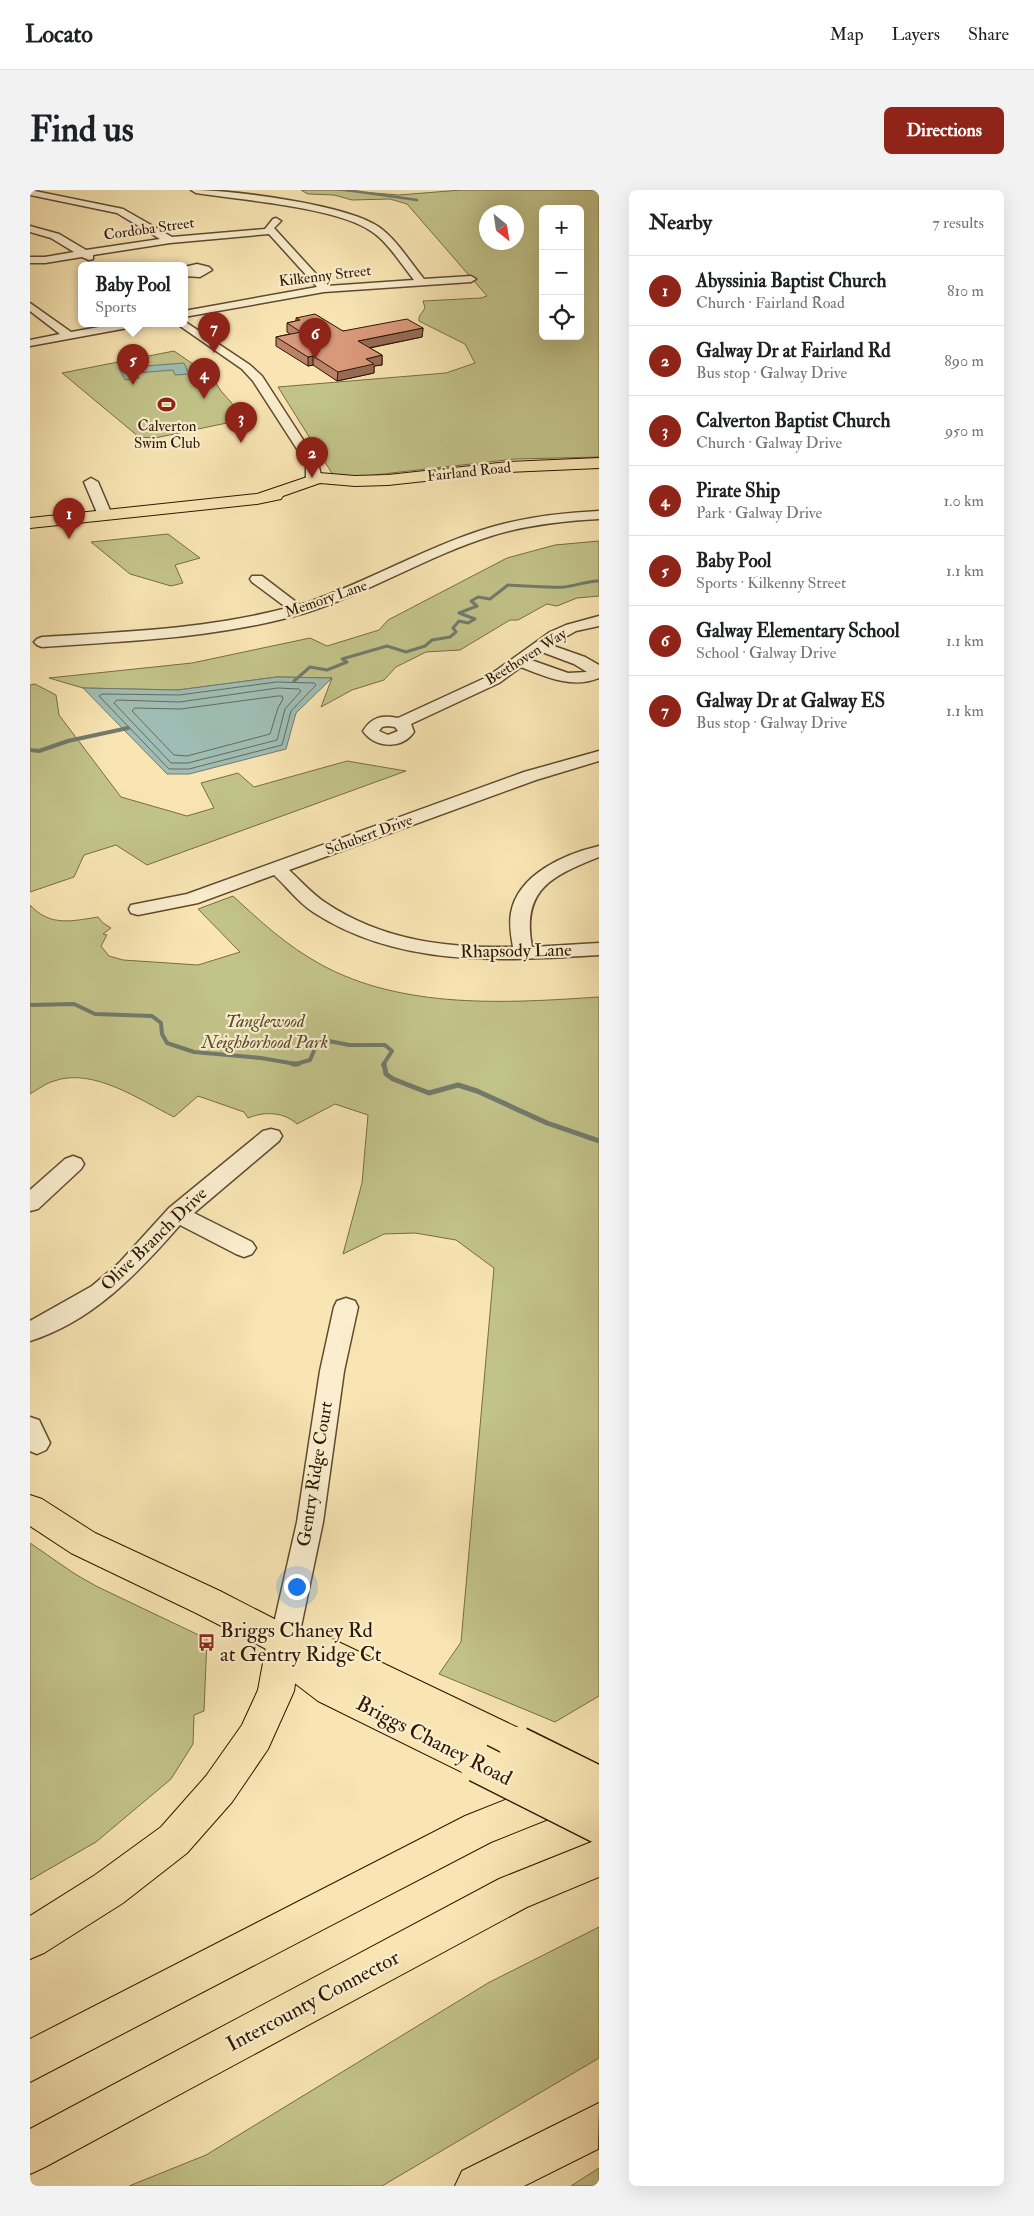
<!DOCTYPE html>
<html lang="en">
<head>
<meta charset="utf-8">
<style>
  body { margin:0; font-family:"IM FELL Double Pica",serif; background:#f2f2f2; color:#202124 }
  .controls { position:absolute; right:15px; top:15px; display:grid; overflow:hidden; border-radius:8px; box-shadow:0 5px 20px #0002 }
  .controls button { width:45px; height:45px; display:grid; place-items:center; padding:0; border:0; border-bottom:1px solid #e0e0e0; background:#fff; color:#202124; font:25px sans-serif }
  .compass { position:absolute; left:449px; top:15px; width:45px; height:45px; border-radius:50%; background:#fff; box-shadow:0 5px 20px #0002; rotate:150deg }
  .you { position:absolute; left:266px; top:1396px; width:18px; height:18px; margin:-12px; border:4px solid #fff; border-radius:50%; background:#1a73e8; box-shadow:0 0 0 8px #1a73e833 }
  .badge { display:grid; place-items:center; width:32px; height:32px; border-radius:50%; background:#8f2418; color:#fff; font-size:16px; font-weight:700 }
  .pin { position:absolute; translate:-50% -41px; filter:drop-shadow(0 1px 2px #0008) }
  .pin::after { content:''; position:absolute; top:26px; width:18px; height:15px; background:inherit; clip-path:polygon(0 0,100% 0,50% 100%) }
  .popup { position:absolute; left:48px; top:72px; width:110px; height:65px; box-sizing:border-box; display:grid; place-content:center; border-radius:8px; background:#fff; filter:drop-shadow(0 1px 4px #0005); font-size:16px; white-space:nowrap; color:#757577 }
  .popup b { font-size:19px; color:#202124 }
  .popup::after { content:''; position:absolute; left:50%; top:100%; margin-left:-10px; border:10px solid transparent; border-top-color:#fff }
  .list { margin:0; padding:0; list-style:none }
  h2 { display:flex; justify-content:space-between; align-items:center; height:65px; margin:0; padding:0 20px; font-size:21px }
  h2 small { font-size:16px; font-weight:400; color:#757577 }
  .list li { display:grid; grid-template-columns:32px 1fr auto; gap:15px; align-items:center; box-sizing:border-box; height:70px; padding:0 20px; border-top:1px solid #e0e0e0 }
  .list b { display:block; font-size:19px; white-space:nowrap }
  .list p { margin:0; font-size:16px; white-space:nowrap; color:#757577 }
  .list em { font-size:16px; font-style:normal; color:#757577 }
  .icon { flex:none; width:28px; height:28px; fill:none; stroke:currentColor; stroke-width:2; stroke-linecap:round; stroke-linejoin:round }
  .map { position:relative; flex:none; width:569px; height:1996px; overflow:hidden; border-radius:8px }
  header { display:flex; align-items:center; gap:30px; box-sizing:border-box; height:70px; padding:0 25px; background:#fff; border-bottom:1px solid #e0e0e0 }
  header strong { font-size:24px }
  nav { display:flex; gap:28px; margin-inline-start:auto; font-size:18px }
  .intro { display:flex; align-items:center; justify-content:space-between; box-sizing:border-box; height:120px; padding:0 30px }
  h1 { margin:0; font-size:35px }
  .button { padding:12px 22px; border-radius:8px; background:#8f2418; color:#fff; font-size:18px; font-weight:700 }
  main { display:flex; gap:30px; padding:0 30px }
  aside { flex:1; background:#fff; border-radius:8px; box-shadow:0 5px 20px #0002 }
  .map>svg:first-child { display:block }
  .green { fill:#c2c389; stroke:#786c45; fill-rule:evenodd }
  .water { fill:#9fbdb4; stroke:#727a6c }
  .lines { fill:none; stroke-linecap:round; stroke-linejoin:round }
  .shore { stroke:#666a5a; stroke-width:1 }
  .stream-far3 { stroke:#727a6c; stroke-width:2.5 }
  .stream-far2 { stroke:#727a6c; stroke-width:3 }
  .stream-far1 { stroke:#727a6c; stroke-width:4 }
  .stream { stroke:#727a6c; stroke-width:5 }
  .minor-casing { stroke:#604a2e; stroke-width:3 }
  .major-casing { stroke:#2e1601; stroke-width:2 }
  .highway-casing { stroke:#2e1601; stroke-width:2 }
  .minor { fill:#faeece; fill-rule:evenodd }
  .major { fill:#f8e5b3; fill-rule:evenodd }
  .highway { fill:#f8e5b3; fill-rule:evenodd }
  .major-bridge-casing { stroke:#2e1601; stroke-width:41; stroke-linecap:butt }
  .major-bridge { stroke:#f8e5b3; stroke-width:38 }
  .wall { fill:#ba8369; stroke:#2e1601 }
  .shaded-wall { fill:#976a55; stroke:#2e1601 }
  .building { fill:#d8987a; stroke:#2e1601 }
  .labels { text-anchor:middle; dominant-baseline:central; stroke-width:4.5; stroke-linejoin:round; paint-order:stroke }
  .far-street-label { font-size:15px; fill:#2e1601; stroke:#faeece }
  .far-poi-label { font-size:15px; fill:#2e1601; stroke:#faeece }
  .street-label { font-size:18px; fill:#2e1601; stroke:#faeece }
  .park-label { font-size:18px; font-style:italic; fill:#5a4a2a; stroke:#faeece }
  .near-poi-label { font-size:21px; fill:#2e1601; stroke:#faeece; text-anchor:start }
  .near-street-label { font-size:21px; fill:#2e1601; stroke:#faeece }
</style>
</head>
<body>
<header>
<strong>Locato</strong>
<nav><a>Map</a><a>Layers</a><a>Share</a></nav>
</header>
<div class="intro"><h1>Find us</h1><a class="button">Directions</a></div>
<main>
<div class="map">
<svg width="569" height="1996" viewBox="0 0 569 1996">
  <rect width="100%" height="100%" fill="#f8e5b3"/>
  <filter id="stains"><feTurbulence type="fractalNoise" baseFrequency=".004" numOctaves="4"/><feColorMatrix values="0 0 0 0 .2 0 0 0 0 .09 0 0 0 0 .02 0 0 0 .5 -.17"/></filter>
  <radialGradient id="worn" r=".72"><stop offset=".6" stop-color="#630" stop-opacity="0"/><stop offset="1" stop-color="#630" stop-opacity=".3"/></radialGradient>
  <!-- green -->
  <g class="green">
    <path d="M271 0H306L369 5 431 0H569V267L485 269 317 288 303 285 248 197 416 183 445 173 435 154 389 131V127L395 118 393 111 451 108 457 106 377 14 360 9 322 10 304 5 278 4ZM513 19H550V146H513ZM457 22H487V52H457Z"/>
    <path d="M144 161 182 187 191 201 216 229 125 248 109 247 32 183Z"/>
    <path d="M138 344 170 368 145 375 153 393 141 396 100 384 61 352Z"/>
    <path d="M569 351V406L547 408 527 416 517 414 488 430H480L430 460 396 462 366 477 354 490 322 500 291 517 302 488 247 487 148 500 53 498 19 488 162 473 280 448 297 456 349 440 358 430 477 368 525 355Z"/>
    <path d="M5 494 26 505 29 525 91 607 157 626 184 618 171 593 208 583 224 597 317 571 376 581 117 675 86 655 54 665 44 687 0 702V495Z"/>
    <path d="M203 706C230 731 257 756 290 774 373 820 478 813 569 807V1506L525 1532 409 1484 431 1452 464 1078 426 1050 385 1043 354 1044 313 1064 332 993 338 925 305 914 267 934C254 922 235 921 218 928L214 922 168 906 144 927C110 910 63 877 24 891 16 893 7 900 0 904V715C20 737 42 731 68 727L73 733 81 738 73 744 77 745 71 756 79 766 93 770 168 775 210 762 168 719Z"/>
    <path d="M0 1353 45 1384 66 1396 177 1449 174 1521 164 1525 163 1554 141 1589 66 1652 0 1690Z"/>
    <path d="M569 1737V1868L352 1996H99L176 1965 458 1793Z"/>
    <path d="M569 1978V1996H541Z"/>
  </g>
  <!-- water -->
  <g class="water">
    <path d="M154 173 159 184 145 185 143 180 107 183 109 188 95 190 89 178Z"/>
    <path d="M247 487 302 488 266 523 256 559 159 584H137L53 498 148 500Z"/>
  </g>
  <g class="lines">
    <!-- shore -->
    <g class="shore">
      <path d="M247 492 284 493 286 495 261 521 252 555 159 579H139L69 506 72 504 149 505Z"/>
      <path d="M248 498 269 499 271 501 255 519 247 550 158 573H141L84 513 87 510 149 512Z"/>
      <path d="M248 506H252L253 509 248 518 240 544 157 566 144 565 102 521 105 518 150 519Z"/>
    </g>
    <!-- stream-far3 -->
    <path class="stream-far3" d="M316 0 387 10"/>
    <!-- stream-far2 -->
    <path class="stream-far2" d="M264 491 280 477 297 480 317 472 312 469 357 456 376 462 395 456 402 450 420 447 426 442 423 438 429 431 438 433 445 429 429 423 447 416 441 411 448 407 460 409 478 395C496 396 516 398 534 397 545 396 561 390 569 391"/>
    <!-- stream-far1 -->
    <g class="stream-far1">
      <path d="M0 560 9 561 38 551 98 538"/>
      <path d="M0 815 44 814 65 824 122 826 131 833 132 844 137 853 164 862 231 868 266 874 280 870 287 854 294 850 319 855H355L362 861 353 875"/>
    </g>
    <!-- stream -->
    <g class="stream">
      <path d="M263 874H268"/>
      <path d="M354 874 356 884 363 889 399 903 428 895 447 901 517 933 569 951"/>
    </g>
    <defs>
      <g id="minor">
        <path d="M0 0 93 19 142 47 235 39 243 29 246 28 251 31 244 38 297 96 384 90C371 74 358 52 341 41 306 17 211 10 166 3L161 0C202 0 316 14 349 37 367 50 380 72 394 89L441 86 446 89 441 92 294 102 154 127V121L287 97 239 44 140 53 63 65V69L59 70 52 67 15 73H0V67H15L44 62 21 48 0 42V36L29 44 56 60 130 49 87 23 0 5Z"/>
        <path d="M167 74 179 77 182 80 170 87 154 86V77Z"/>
        <path d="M0 113 41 142 86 134H109L103 137 0 156V150L30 144 0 121Z"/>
        <path d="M154 131 220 175 232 186 288 273 291 285 288 293 283 294 276 290V273L223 191 212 179 150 136 149 134H154Z"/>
        <path d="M61 288 68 292 82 325 80 328H70L68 325 54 292Z"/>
        <path d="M569 321V329C532 331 496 335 461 346 397 366 339 403 275 423 190 448 100 451 12 457L7 455 4 452 7 449 12 447C94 442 177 439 257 418L222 392 220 389 222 386H232L270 415C332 395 388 361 449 341 488 328 528 323 569 321Z"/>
        <path d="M569 426V436L546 441 521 455 555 467 569 475V488C543 499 516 487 491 477L469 493 381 534 384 542C372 560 344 558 333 541 342 527 351 525 368 528L457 487 520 442 536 435ZM512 462 544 474 557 482 538 483 501 470ZM357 536 365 537 368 541 358 545 349 541 352 537Z"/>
        <path d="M569 561V571L506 590 259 680C271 691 282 704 296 713 353 751 417 758 483 757 481 746 479 734 481 723 488 684 535 664 569 656V667C522 686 491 699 502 757L569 753V765C471 771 369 778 283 722 268 712 257 697 244 685L168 713 108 725 101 723 99 719 101 715 157 704 494 582Z"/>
        <path d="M241 939 249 941 252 946 249 951 164 1023 222 1052 226 1058 222 1064 214 1067 206 1064 150 1035C108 1083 63 1131 0 1151V1131L62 1096 89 1073 139 1018 233 941Z"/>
        <path d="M43 966 51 969 54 974 51 979 8 1019 0 1021V1000L35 969Z"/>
        <path d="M316 1108 325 1111 328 1117 314 1181 293 1332 268 1451 264 1460 254 1464 244 1460 240 1451 267 1332 290 1181 304 1117 307 1111Z"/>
        <path d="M0 1227 9 1230 20 1253 16 1260 7 1264 0 1261Z"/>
      </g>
      <g id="major">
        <path d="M569 268V278L478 282 358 295 325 296 290 293 253 306 251 309 227 314 0 338V328L227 304 289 283 325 286 358 285 478 272Z"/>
        <path d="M0 1305 12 1309 65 1343 190 1401 260 1437 298 1447 501 1544 506 1556 501 1568 488 1573 461 1561 466 1573 461 1585 448 1590 288 1511 258 1488 242 1462 166 1423 41 1363 0 1336Z"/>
      </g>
      <g id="highway">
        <path d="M254 1435 266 1440 271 1451 264 1501 238 1559 202 1612 157 1663 93 1713 14 1763 0 1769V1726L65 1685 131 1637 176 1586 212 1535 228 1500 237 1451 242 1440Z"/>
        <path d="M533 1587 546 1592 552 1605 546 1618 461 1652 0 1892V1849L435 1626Z"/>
        <path d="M569 1649V1687L497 1717 15 1977 0 1984V1939L469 1689Z"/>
        <path d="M569 1913 568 1959 494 1996H425L432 1981Z"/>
      </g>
    </defs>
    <!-- minor casing -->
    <use href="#minor" class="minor-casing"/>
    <!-- major casing -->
    <use href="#major" class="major-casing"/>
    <!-- highway casing -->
    <use href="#highway" class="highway-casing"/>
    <!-- minor -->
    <use href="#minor" class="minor"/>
    <!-- major -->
    <use href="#major" class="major"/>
    <!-- highway -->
    <use href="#highway" class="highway"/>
    <defs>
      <g id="major-bridge">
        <path d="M488 1556 569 1596"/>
        <path d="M448 1573 569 1634"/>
      </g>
    </defs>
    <!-- major-bridge casing -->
    <use href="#major-bridge" class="major-bridge-casing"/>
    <!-- major-bridge -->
    <use href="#major-bridge" class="major-bridge"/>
  </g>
  <!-- wall -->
  <path class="wall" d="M266 128 313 141 393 138 392 147 340 158 352 165V175L344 176V183L307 191 283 175 278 176 246 156V147L260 144 257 142V133L266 131Z"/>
  <!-- shaded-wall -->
  <g class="shaded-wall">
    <path d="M393 138 392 147 328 160V151Z"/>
    <path d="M352 165V175L344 176V183L307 191 308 182 336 169Z"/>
    <path d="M283 166V175L278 176V167Z"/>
  </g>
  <!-- building -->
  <path class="building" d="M285 124 313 141 377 129 393 138 328 151 352 165 336 169 344 174 308 182 283 166 278 167 246 147 271 142 257 133 270 130 266 128Z"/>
  <!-- icons -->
  <defs>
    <symbol id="stadium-bare" viewBox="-9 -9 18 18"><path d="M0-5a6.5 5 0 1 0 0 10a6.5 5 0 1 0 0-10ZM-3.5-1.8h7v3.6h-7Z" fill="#8f2418" stroke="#faeece" stroke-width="2.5" paint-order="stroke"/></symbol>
    <symbol id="bus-bare" viewBox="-9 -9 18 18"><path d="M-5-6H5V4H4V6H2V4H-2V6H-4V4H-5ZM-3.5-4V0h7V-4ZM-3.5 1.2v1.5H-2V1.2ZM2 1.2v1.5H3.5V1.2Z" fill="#8f2418" stroke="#faeece" stroke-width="2.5" paint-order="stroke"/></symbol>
  </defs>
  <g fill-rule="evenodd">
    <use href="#stadium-bare" x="124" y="202" width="25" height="25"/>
    <use href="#bus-bare" x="164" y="1440" width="25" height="25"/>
  </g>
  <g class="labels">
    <!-- far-street labels -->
    <g class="far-street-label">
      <text transform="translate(119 39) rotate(-8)">Cordoba Street</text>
      <text transform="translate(295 86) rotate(-7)">Kilkenny Street</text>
      <text transform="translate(439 282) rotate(-6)">Fairland Road</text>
      <text transform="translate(296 409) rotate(-19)">Memory Lane</text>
      <text transform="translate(496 467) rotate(-32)">Beethoven Way</text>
      <text transform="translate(339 645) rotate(-20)">Schubert Drive</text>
    </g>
    <!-- far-poi labels -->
    <g class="far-poi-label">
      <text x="137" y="236">Calverton<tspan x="137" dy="17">Swim Club</tspan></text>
    </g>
    <!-- street labels -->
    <g class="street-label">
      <text transform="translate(486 761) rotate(-1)">Rhapsody Lane</text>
      <text transform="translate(124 1049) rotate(-44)">Olive Branch Drive</text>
      <text transform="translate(285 1284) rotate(-81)">Gentry Ridge Court</text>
    </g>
    <!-- park labels -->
    <g class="park-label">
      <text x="235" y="831">Tanglewood<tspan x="235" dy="21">Neighborhood Park</tspan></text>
    </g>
    <!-- near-poi labels -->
    <g class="near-poi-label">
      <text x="190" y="1440">Briggs Chaney Rd<tspan x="190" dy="24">at Gentry Ridge Ct</tspan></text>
    </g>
    <!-- near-street labels -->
    <g class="near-street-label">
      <text transform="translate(404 1551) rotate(27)">Briggs Chaney Road</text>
      <text transform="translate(283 1811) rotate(-28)">Intercounty Connector</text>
    </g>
  </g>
  <rect width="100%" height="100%" filter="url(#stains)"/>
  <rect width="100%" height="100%" fill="url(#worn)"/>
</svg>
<div class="controls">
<button>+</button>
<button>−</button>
<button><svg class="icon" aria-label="locate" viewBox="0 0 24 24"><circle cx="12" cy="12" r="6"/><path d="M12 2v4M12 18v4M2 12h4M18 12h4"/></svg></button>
</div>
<svg class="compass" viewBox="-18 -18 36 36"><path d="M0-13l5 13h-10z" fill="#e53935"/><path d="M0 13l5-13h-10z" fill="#757577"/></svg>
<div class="you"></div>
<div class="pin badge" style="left:39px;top:349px">1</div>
<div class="pin badge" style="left:282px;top:288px">2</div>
<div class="pin badge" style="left:211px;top:253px">3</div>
<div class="pin badge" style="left:174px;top:209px">4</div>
<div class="pin badge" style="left:103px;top:195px">5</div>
<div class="popup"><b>Baby Pool</b>Sports</div>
<div class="pin badge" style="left:285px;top:169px">6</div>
<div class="pin badge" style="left:184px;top:163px">7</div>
</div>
<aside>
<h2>Nearby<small>7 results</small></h2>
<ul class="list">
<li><span class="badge">1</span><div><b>Abyssinia Baptist Church</b><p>Church · Fairland Road</p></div><em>810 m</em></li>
<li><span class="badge">2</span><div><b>Galway Dr at Fairland Rd</b><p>Bus stop · Galway Drive</p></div><em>890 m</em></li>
<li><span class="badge">3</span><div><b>Calverton Baptist Church</b><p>Church · Galway Drive</p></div><em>950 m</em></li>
<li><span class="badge">4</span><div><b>Pirate Ship</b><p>Park · Galway Drive</p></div><em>1.0 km</em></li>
<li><span class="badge">5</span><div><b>Baby Pool</b><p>Sports · Kilkenny Street</p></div><em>1.1 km</em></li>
<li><span class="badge">6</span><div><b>Galway Elementary School</b><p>School · Galway Drive</p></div><em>1.1 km</em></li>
<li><span class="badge">7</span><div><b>Galway Dr at Galway ES</b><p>Bus stop · Galway Drive</p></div><em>1.1 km</em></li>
</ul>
</aside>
</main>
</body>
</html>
